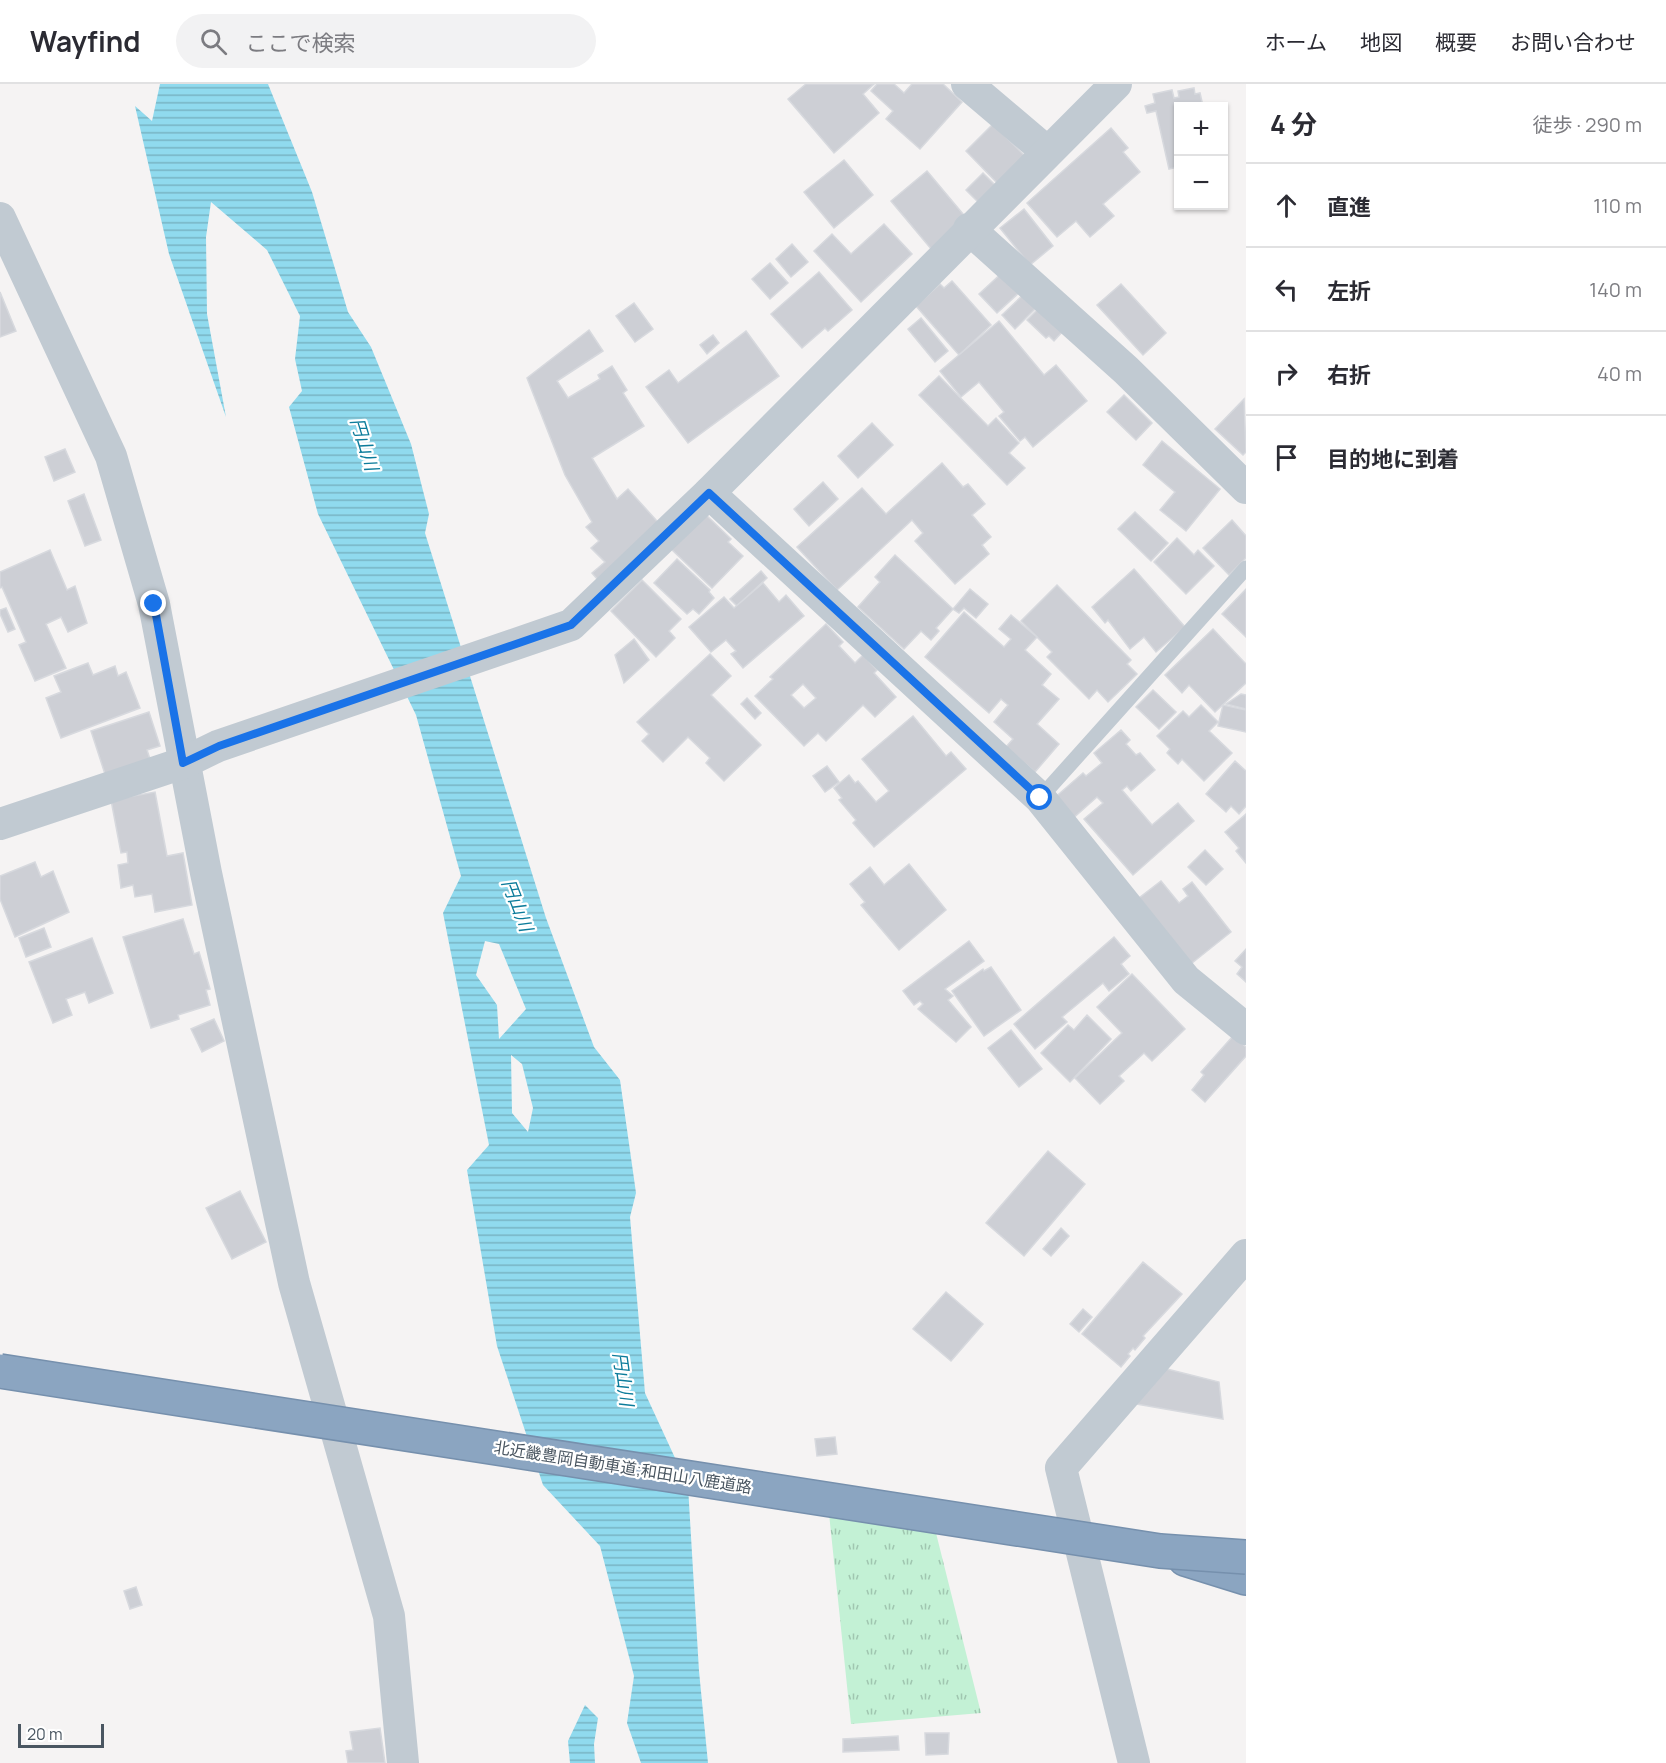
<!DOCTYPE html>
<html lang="ja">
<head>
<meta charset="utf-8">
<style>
  body { margin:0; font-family:Manrope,"Noto Sans JP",sans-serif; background:#f2f2f3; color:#2b2b33 }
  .controls { position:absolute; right:18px; top:18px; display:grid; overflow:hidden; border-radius:0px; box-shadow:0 2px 4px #0004 }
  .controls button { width:54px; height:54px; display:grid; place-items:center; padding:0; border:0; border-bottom:2px solid #e1e1e2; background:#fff; color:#2b2b33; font:30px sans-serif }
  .scale { position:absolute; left:18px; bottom:15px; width:86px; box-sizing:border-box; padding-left:6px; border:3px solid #4a5661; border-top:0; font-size:16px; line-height:21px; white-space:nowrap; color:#4a5661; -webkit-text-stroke:4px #fff; paint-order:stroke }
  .stop { position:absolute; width:18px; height:18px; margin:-14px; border:4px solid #1a73e8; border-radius:50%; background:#fff }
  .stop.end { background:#1a73e8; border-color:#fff; box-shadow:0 2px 6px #0008 }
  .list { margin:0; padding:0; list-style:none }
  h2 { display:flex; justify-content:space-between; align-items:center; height:78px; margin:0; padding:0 24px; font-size:26px }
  h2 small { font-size:20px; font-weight:400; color:#7c7c81 }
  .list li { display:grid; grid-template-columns:39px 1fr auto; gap:18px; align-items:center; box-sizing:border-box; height:84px; padding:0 24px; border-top:2px solid #e1e1e2 }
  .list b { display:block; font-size:22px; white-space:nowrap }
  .list em { font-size:20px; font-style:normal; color:#7c7c81 }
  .icon { flex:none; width:33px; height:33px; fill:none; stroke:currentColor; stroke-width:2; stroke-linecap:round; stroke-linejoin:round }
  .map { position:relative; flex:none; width:1246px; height:1679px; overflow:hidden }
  header { display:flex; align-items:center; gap:36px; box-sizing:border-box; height:84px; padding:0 30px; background:#fff; border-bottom:2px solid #e1e1e2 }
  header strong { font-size:28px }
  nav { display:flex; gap:33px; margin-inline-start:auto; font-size:21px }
  .search { width:420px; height:54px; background:#f2f2f3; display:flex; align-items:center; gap:15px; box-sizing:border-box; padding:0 21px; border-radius:33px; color:#7c7c81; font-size:22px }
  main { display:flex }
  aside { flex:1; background:#fff }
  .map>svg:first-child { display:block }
  .grass { fill:url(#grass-tufts) }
  .water { fill:url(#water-rules); fill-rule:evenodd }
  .building { fill:#cdcfd5; stroke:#d7d9de; stroke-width:1.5; fill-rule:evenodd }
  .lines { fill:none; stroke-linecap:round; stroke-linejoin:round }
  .highway-casing { stroke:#7690ad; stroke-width:36 }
  .lane { stroke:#c1cad2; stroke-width:15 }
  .street { stroke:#c1cad2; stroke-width:32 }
  .highway { stroke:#8ba5c1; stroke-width:33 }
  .highway-bridge-casing { stroke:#7690ad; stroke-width:36; stroke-linecap:butt }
  .highway-bridge { stroke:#8ba5c1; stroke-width:33 }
  .route { stroke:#1a73e8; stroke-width:8 }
  .labels { text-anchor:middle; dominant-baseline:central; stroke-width:4.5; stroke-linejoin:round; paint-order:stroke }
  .street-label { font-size:16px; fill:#4a5661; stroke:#fff }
  .water-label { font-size:18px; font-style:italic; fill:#0c7c9b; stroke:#fff }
</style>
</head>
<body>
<header>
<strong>Wayfind</strong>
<div class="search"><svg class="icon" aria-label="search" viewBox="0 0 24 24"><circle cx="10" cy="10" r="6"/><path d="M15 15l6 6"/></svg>ここで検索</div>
<nav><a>ホーム</a><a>地図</a><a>概要</a><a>お問い合わせ</a></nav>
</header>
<main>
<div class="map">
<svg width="1246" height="1679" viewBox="0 0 1246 1679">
  <defs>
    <pattern id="grass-tufts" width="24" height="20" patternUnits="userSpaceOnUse" patternTransform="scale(1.5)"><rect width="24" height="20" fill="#c3f1d5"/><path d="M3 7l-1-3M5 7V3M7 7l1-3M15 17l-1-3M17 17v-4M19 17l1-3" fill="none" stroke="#a0c6b0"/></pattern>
    <pattern id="water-rules" width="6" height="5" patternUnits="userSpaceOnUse" patternTransform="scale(1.5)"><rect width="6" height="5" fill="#90daee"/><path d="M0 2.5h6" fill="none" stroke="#78b4c4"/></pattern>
  </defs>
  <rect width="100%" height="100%" fill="#f5f3f3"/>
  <!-- grass -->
  <path class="grass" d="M828 1420 932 1433 981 1629 851 1640Z"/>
  <!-- water -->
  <g class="water">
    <path d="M160 0H268L312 108 348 228 371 263 411 360 429 430 425 449 546 834 594 963 620 996 636 1109 630 1133 645 1309 688 1402 699 1587 708 1679H641L627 1639 634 1592 600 1462 543 1401 497 1262 467 1086 489 1061 443 829 461 792 416 631 318 430 289 323 302 307 295 275 300 232 267 166 211 118 206 153 207 230 226 333 169 170 135 22 152 37ZM485 857 499 860 526 925 499 955 497 921 476 891ZM511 971 522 980 533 1024 528 1048 512 1029Z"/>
    <path d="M585 1621 598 1634 594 1660 595 1679H570L568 1657Z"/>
  </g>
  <!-- building -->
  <g class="building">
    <path d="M806 0H874L863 10 879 29 834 69 788 15Z"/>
    <path d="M877 0H894L904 9 912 0H943L962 18 920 65 886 35 893 27 871 7Z"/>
    <path d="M1194 4 1195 10 1200 9 1203 22H1178V83L1169 85 1156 27 1147 29 1145 22 1155 19 1153 10 1172 6 1174 14 1179 13 1178 7Z"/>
    <path d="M993 40 1027 74 1000 102 966 67Z"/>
    <path d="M1111 44 1128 64 1123 68 1140 88 1103 120 1114 132 1090 153 1076 137 1057 153 1027 119Z"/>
    <path d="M844 76 873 111 834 144 804 108Z"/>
    <path d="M927 87 968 136 932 166 891 117Z"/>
    <path d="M983 89 999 105 982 122 966 106Z"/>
    <path d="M1024 125 1053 162 1030 181 1000 144Z"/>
    <path d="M884 140 912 170 861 218 814 167 832 150 851 170Z"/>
    <path d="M792 160 808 178 791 193 776 175Z"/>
    <path d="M770 179 788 199 770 215 752 195Z"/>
    <path d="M1005 186 1023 205 997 229 979 210Z"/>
    <path d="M819 188 852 226 828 247 825 244 802 264 771 230Z"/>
    <path d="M952 197 991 241 959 271 916 222 940 200 944 204Z"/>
    <path d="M1121 200 1166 249 1143 271 1097 221Z"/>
    <path d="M0 208 16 247 0 253Z"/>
    <path d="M1026 208 1039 221 1015 245 1002 231Z"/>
    <path d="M634 219 653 245 635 258 616 232Z"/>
    <path d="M1040 223 1063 247 1054 257 1049 252 1046 254 1027 236Z"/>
    <path d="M921 234 948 267 935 278 908 245Z"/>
    <path d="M999 237 1044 291 1056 281 1087 317 1033 363 1025 353 1020 357 999 332 1004 328 979 298 961 313 940 287Z"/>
    <path d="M589 246 603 267 557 297 568 314 600 295 598 291 612 282 627 306 623 309 644 342 592 374 617 415 628 405 665 446 605 504 592 489 605 478 591 464 599 457 586 443 592 438 565 391 527 294Z"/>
    <path d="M746 247 779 292 688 359 646 303 669 286 678 299Z"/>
    <path d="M713 251 719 259 707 270 700 261Z"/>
    <path d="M939 292 988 342 996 334 1019 359 1009 369 1025 384 1007 401 919 311Z"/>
    <path d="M1124 311 1152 339 1136 356 1107 328Z"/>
    <path d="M1244 315 1246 368 1243 371 1215 345Z"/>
    <path d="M872 339 893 361 858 394 838 372Z"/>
    <path d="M1162 357 1220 405 1186 447 1160 426 1175 408 1143 381Z"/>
    <path d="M65 365 75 388 54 397 45 373Z"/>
    <path d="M942 379 963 403 968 400 985 420 972 431 991 453 982 461 989 470 955 500 915 457 923 449 912 436 837 506 797 463 862 404 886 430Z"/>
    <path d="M823 398 838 415 809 442 794 425Z"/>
    <path d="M84 410 101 456 85 462 68 417Z"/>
    <path d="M1135 428 1168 459 1151 477 1118 445Z"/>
    <path d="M704 429 731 455 728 458 743 472 712 504 670 464Z"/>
    <path d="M1232 436 1246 452V474L1229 491 1203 464Z"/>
    <path d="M1177 454 1194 471 1198 466 1214 482 1186 510 1154 478Z"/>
    <path d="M50 466 67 506 75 502 87 539 68 548 61 533 46 540 66 584 35 597 19 561 26 558 2 503 0 504V488Z"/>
    <path d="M895 471 953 525 936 544 939 547 931 556 921 547 904 565 858 523 880 498 875 493Z"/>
    <path d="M677 475 710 506 709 508 714 514 699 530 693 525 687 530 654 499Z"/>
    <path d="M1134 485 1185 543 1156 568 1144 553 1130 565 1108 536 1105 539 1092 523Z"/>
    <path d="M761 487 767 494 737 522 730 515Z"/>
    <path d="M642 496 681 535 669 547 675 554 656 573 611 527Z"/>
    <path d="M763 499 779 518 786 511 804 532 743 584 731 570 736 567 726 556 711 568 689 543 724 513 734 524Z"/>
    <path d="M1057 501 1131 576 1127 580 1137 590 1108 618 1097 606 1089 615 1047 573 1052 568 1021 537Z"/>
    <path d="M970 505 988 520 976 534 964 524 959 529 953 525Z"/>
    <path d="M1246 505V553L1222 530Z"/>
    <path d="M6 524 15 545 8 548 0 530V526Z"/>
    <path d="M964 528 1004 563 1011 555 999 545 1011 531 1037 553 1025 566 1051 590 1042 601 1059 615 1037 640 1059 660 1035 688 1006 663 1013 655 994 638 1008 621 1001 615 989 629 925 573Z"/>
    <path d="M826 540 843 558 839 562 855 579 863 571 877 586 874 589 896 613 875 633 863 621 826 657 818 649 804 662 755 612 773 595 770 593ZM803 600 816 614 804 624 791 611Z"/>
    <path d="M1213 545 1246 580V599L1215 628 1189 601 1182 609 1165 591Z"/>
    <path d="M634 555 649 576 624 599 615 571Z"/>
    <path d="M710 570 731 592 711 611 761 661 724 697 706 679 710 674 688 653 663 678 642 657 649 650 637 638Z"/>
    <path d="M88 579 93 591 115 582 118 592 126 588 140 624 61 654 46 614 61 608 54 592Z"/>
    <path d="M1153 606 1176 628 1159 645 1136 623Z"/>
    <path d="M1241 610 1246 611V625L1226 620Z"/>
    <path d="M747 614 761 629 755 635 741 620Z"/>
    <path d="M1201 621 1218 638 1209 647 1232 669 1204 697 1182 675 1178 680 1167 669 1170 665 1157 652 1183 627 1189 633Z"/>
    <path d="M1223 621 1246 626V648L1218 642Z"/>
    <path d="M149 628 160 662 147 666 150 675 105 690 91 647Z"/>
    <path d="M913 632 946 672 951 668 966 685 874 763 853 739 856 736 839 716 842 714 834 704 849 691 855 699 858 697 876 718 889 707 862 675Z"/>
    <path d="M1121 646 1130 656 1126 660 1136 671 1140 669 1155 686 1131 707 1127 702 1122 706 1152 741 1178 719 1194 737 1133 791 1084 735 1103 719 1097 713 1070 737 1052 716 1083 689 1086 692 1102 679 1094 669Z"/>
    <path d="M1235 677 1246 687V722L1239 730 1231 722 1226 728 1206 710Z"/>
    <path d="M827 682 839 698 825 708 813 692Z"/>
    <path d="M155 708 167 772 183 769 192 821 155 828 152 810 135 813 133 801 121 804 118 781 128 779 127 768 121 769 111 716Z"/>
    <path d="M1246 730V779L1236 767 1239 764 1225 748Z"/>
    <path d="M1205 766 1223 785 1206 801 1188 783Z"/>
    <path d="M35 778 41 793 53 787 69 828 15 853 0 815V792Z"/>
    <path d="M909 780 946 826 899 866 861 821 865 818 850 800 870 783 884 801Z"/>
    <path d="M1161 797 1179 819 1188 812 1183 805 1192 798 1231 848 1182 887 1130 821Z"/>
    <path d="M183 835 194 870 199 868 210 905 206 906 210 921 178 931 179 935 151 944 123 853Z"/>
    <path d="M44 844 51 863 26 873 19 854Z"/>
    <path d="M1114 853 1130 872 1121 880 1129 890 1109 907 1103 899 1062 933 1067 938 1035 965 1014 940Z"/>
    <path d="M92 854 113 909 89 919 85 908 66 915 72 931 53 939 29 878Z"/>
    <path d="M969 857 984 877 945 905 953 912 948 916 971 943 956 958 918 925 923 920 920 917 914 921 903 907Z"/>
    <path d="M1246 865V898L1237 890 1242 883 1235 877Z"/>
    <path d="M991 883 1021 926 984 952 952 907 983 885 984 887Z"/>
    <path d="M1132 890 1185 945 1152 977 1144 969 1119 992 1124 997 1100 1020 1075 994 1122 949 1097 923Z"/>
    <path d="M1087 931 1111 955 1070 998 1041 969 1068 941 1074 946Z"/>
    <path d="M214 935 224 957 202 968 191 945Z"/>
    <path d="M1011 946 1042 985 1019 1003 988 964Z"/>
    <path d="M1233 952 1246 963V972L1205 1018 1192 1006 1204 991 1201 988Z"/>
    <path d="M1048 1067 1085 1100 1024 1172 986 1139Z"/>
    <path d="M240 1107 266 1158 232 1175 206 1124Z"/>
    <path d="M1061 1144 1069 1152 1051 1172 1043 1165Z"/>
    <path d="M1143 1178 1182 1210 1143 1252 1145 1254 1135 1266 1133 1264 1128 1270 1130 1272 1121 1283 1082 1250Z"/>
    <path d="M946 1208 983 1240 951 1277 913 1245Z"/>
    <path d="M1083 1225 1092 1233 1079 1248 1070 1240Z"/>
    <path d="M1163 1284 1219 1298 1223 1335 1136 1320Z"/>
    <path d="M835 1353 837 1370 817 1372 815 1355Z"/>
    <path d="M136 1503 142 1521 130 1525 124 1507Z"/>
    <path d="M380 1644 385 1679H348L346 1667 353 1666 350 1648Z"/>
    <path d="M925 1649H949L948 1670 926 1671Z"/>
    <path d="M898 1652 899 1666 843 1668V1655Z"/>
  </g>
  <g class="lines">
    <defs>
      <path id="highway" d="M1185 1475 1246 1494"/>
    </defs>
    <!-- highway casing -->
    <use href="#highway" class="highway-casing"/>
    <!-- lane -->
    <path class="lane" d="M1040 714 1246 484"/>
    <!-- street -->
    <g class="street">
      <path d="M967 0 1046 67"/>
      <path d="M0 134 111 372 154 520 206 789 294 1199 389 1532 403 1679"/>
      <path d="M969 145 1126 286 1246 404"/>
      <path d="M709 409 1040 714 1186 896 1246 945"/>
      <path d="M0 740 183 679 218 662 571 541 709 409 1116 0"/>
      <path d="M1134 1679 1061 1384 1246 1171"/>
    </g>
    <!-- highway -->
    <use href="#highway" class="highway"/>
    <defs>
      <path id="highway-bridge" d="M0 1287 1160 1467 1246 1473"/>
    </defs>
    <!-- highway-bridge casing -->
    <use href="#highway-bridge" class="highway-bridge-casing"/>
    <!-- highway-bridge -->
    <use href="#highway-bridge" class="highway-bridge"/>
  </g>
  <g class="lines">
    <!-- route -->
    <path class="route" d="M154 520 183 679 219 662 571 541 709 409 1040 714"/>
  </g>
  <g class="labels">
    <!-- street labels -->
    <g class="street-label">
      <text transform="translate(623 1383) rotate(9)">北近畿豊岡自動車道;和田山八鹿道路</text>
    </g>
    <!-- water labels -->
    <g class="water-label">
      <text transform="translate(365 360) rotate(73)">円山川</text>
      <text transform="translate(518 821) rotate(69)">円山川</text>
      <text transform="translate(624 1295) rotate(82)">円山川</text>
    </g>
  </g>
</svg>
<div class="controls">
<button>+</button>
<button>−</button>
</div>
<div class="scale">20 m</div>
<div class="stop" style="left:1040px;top:714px"></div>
<div class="stop end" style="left:154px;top:520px"></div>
</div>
<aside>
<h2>4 分<small>徒歩 · 290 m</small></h2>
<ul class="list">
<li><svg class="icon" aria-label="ahead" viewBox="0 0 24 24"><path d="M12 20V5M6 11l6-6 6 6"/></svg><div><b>直進</b></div><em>110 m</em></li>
<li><svg class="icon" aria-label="left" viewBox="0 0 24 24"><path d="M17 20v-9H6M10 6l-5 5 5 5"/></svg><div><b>左折</b></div><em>140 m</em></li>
<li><svg class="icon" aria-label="right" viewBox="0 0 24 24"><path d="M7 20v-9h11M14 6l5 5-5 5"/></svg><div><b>右折</b></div><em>40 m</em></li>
<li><svg class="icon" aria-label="arrive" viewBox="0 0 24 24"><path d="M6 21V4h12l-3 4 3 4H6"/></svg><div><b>目的地に到着</b></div></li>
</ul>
</aside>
</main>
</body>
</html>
